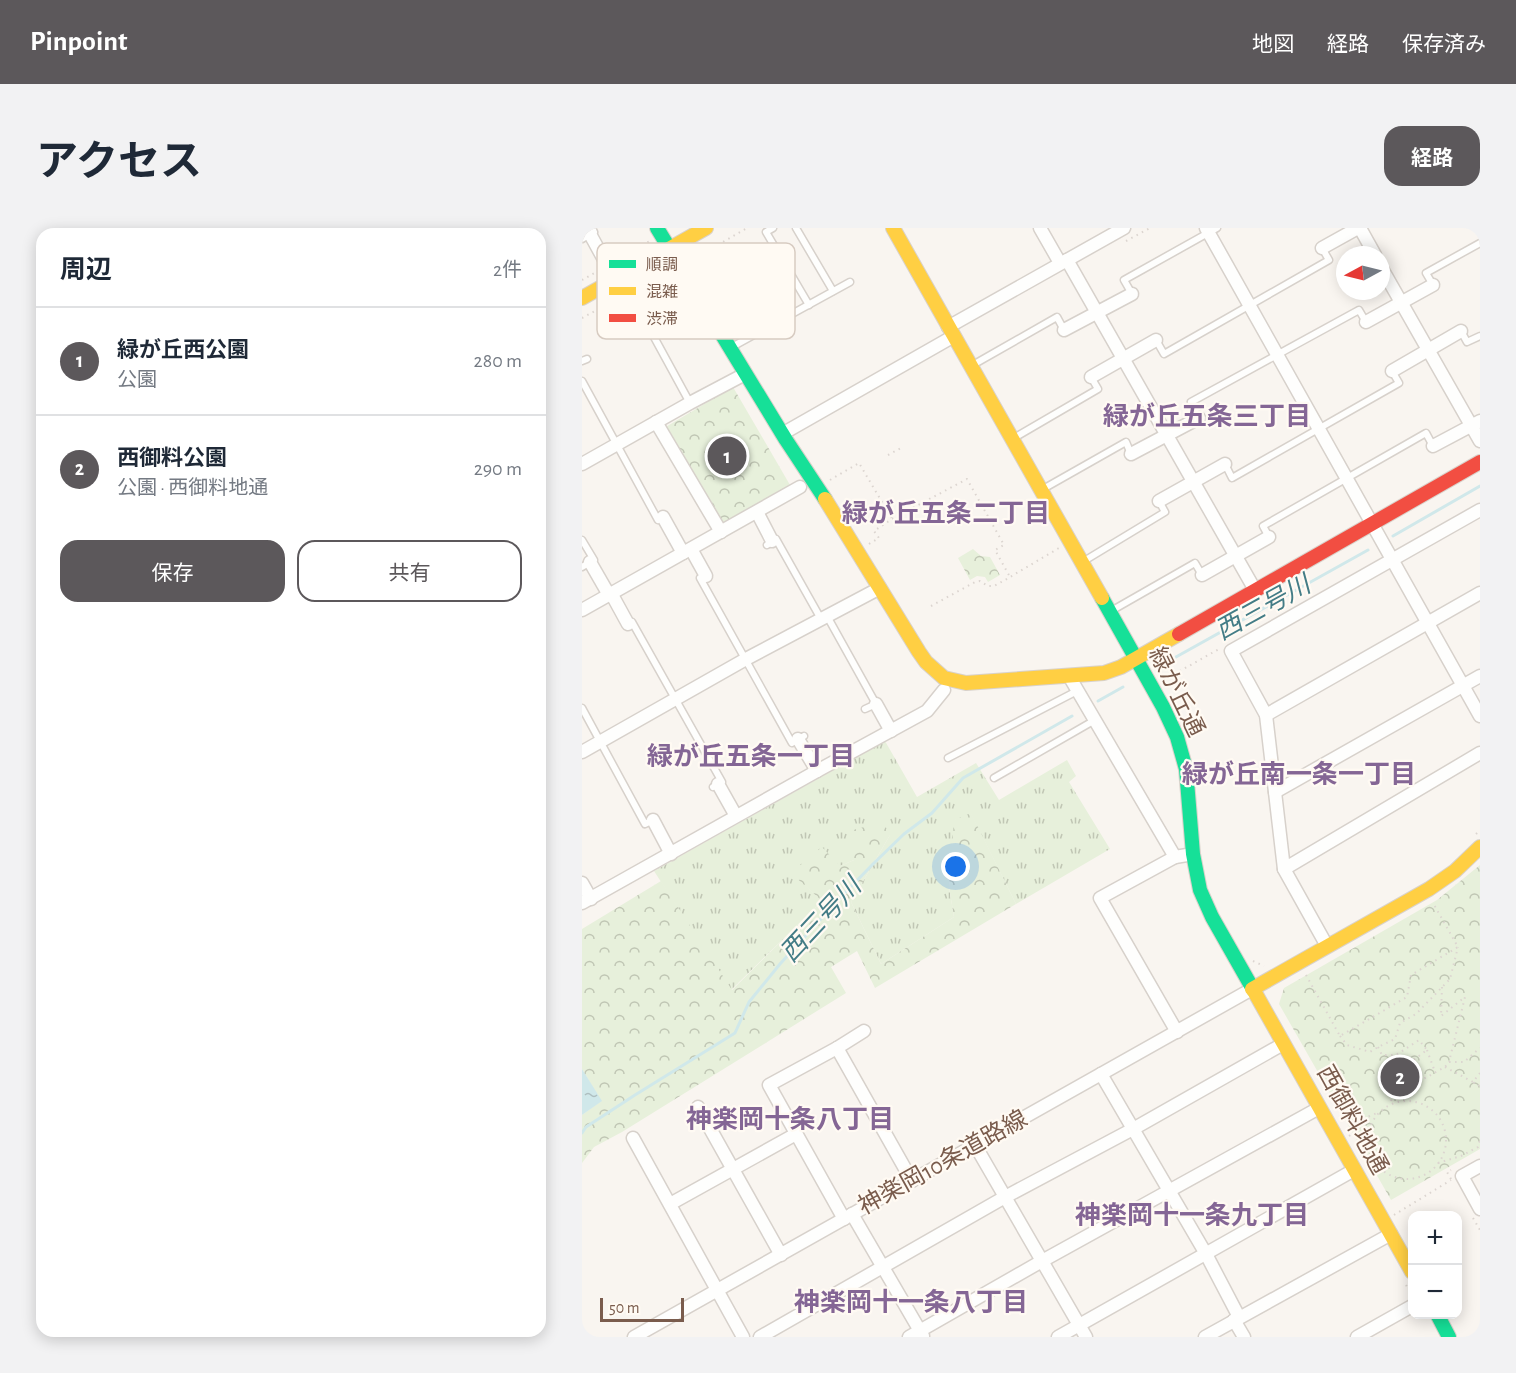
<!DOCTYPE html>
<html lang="ja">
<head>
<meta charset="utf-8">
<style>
  body { margin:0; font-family:"Alegreya Sans","Noto Sans JP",sans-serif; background:#f2f2f3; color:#1f2937 }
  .controls { position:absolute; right:18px; bottom:18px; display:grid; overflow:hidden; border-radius:12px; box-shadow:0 3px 15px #0003 }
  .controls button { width:54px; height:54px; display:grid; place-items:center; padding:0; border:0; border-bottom:2px solid #e0e1e3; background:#fff; color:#1f2937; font:30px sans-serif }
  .compass { position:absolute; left:754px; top:18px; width:54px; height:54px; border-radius:50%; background:#fff; box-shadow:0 3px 15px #0003; rotate:263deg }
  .scale { position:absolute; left:18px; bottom:15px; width:84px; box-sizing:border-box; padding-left:6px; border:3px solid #7a5c4d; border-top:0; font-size:16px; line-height:21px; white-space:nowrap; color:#7a5c4d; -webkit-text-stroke:4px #fffaf3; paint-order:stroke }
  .you { position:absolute; left:374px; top:639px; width:21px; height:21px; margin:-15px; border:4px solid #fff; border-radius:50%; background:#1a73e8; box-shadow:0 0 0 9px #1a73e833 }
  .badge { display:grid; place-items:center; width:39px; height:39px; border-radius:50%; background:#5c585b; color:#fff; font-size:20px; font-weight:700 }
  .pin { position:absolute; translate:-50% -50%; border:3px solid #fff; box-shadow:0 2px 6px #0006 }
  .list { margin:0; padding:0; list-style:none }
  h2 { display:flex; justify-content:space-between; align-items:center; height:78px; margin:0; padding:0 24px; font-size:26px }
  h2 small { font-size:20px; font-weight:400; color:#747a83 }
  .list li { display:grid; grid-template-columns:39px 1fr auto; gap:18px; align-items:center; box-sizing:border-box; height:108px; padding:0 24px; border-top:2px solid #e0e1e3 }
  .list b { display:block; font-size:22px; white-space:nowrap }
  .list p { margin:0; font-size:20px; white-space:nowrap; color:#747a83 }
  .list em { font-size:20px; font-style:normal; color:#747a83 }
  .actions { display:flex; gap:12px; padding:18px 24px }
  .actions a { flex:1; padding:14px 0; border:2px solid #5c585b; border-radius:18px; text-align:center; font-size:21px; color:#5c585b }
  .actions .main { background:#5c585b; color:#fff }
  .map { position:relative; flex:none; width:898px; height:1109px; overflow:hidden; border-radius:18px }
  header { display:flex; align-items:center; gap:36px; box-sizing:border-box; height:84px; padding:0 30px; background:#5c585b; color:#fff }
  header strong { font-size:28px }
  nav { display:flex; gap:33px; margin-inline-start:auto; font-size:21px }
  .intro { display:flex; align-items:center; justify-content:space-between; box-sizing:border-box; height:144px; padding:0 36px }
  h1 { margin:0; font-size:42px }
  .button { padding:15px 27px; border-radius:18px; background:#5c585b; color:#fff; font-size:21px; font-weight:700 }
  main { display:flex; gap:36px; padding:0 36px }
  aside { flex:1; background:#fff; border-radius:18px; box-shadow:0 3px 15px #0003 }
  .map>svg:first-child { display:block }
  .grass { fill:url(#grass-tufts) }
  .forest { fill:url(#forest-crowns) }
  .water { fill:url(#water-ripples) }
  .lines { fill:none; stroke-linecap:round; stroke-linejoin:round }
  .stream { stroke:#d0e8ea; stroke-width:3 }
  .lane-casing { stroke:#d7d1cb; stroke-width:9 }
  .street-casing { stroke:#d7d1cb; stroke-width:15 }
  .fast-casing { stroke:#d9d2cb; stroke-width:16 }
  .slow-casing { stroke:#d9d2cb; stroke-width:16 }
  .jam-casing { stroke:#d9d2cb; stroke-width:16 }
  .path { stroke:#dcd5d0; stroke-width:2; stroke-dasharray:1.5 4.5; stroke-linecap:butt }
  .lane { stroke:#fefefd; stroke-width:6 }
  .street { stroke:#fefefd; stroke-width:12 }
  .fast { stroke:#16e098; stroke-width:14 }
  .slow { stroke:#ffcf43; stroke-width:14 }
  .jam { stroke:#f24e42; stroke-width:14 }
  .labels { text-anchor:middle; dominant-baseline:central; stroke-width:4.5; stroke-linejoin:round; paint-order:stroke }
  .street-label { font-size:24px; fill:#7a5c4d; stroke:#fffaf3 }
  .neighbourhood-label { font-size:26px; font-weight:bold; fill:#846695; stroke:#fffaf3 }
  .water-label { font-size:26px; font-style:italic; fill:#437c86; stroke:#fffaf3 }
  .key { fill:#fffaf3; stroke:#d7cbc1; stroke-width:1.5 }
  .key-label { font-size:16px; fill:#7a5c4d }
</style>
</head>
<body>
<header>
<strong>Pinpoint</strong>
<nav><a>地図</a><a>経路</a><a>保存済み</a></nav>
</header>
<div class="intro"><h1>アクセス</h1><a class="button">経路</a></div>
<main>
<aside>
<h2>周辺<small>2件</small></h2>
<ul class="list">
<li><span class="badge">1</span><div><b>緑が丘西公園</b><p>公園</p></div><em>280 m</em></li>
<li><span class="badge">2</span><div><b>西御料公園</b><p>公園 · 西御料地通</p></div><em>290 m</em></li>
</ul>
<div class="actions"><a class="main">保存</a><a>共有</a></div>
</aside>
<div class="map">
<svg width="898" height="1109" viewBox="0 0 898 1109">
  <defs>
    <pattern id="grass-tufts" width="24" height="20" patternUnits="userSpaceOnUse" patternTransform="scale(1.5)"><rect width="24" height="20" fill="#e7f0db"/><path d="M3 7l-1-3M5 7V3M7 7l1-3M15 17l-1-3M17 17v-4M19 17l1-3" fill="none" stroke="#c0c6b4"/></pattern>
    <pattern id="forest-crowns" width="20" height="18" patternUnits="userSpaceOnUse" patternTransform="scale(1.5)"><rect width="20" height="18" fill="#e7f0db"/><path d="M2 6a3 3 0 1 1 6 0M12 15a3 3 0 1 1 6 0" fill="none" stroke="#c0c6b4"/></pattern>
    <pattern id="water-ripples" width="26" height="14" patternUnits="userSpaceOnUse" patternTransform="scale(1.5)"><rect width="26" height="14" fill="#d0e8ea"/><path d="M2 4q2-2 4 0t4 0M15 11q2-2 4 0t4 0" fill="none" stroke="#aebfc0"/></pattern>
  </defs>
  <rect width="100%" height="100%" fill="#f9f5f0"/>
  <!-- grass -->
  <path class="grass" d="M303 513 335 569 394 535 417 572 485 532 494 548 487 554 528 621 434 676 389 586 373 592 367 659 372 689 299 736 269 674 308 607 272 632 258 638 210 645 240 673 149 762 72 643Z"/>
  <!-- forest -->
  <g class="forest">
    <path d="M151 159 208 257 139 297 82 200Z"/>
    <path d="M391 321 399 328 408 329 418 347 406 354 403 349 395 348 388 352 376 330Z"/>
    <path d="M389 585 434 676 293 760 275 723 249 739 264 765 40 904 12 919 0 935V887L19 873 0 841V701L79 653 150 762 240 673 209 645 240 619 258 638 272 632 271 602 301 594 308 607 269 674 299 736 372 689 367 659 372 592Z"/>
    <path d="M898 637V921L809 972 697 776 702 760 855 672Z"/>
  </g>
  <!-- water -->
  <path class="water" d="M0 841 20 873 0 887Z"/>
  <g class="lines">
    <!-- stream -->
    <g class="stream">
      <path d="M811 308 898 258"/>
      <path d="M576 439 786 322"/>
      <path d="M516 473 541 459"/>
      <path d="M0 905 4 899 53 867 153 805 167 774 198 736 256 672 291 636 322 606 350 585 381 550 490 488"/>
    </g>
    <defs>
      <g id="lane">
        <path d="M191 0 184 4 227 77"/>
        <path d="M214 0 251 63"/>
        <path d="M0 11 12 4 10 0"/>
        <path d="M851 57 844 45 898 15"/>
        <path d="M550 66 542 52 635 0"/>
        <path d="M879 103 885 114 898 108"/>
        <path d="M54 104 66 98 108 175"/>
        <path d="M574 112 582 126 747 32 740 20"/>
        <path d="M148 120 268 54"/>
        <path d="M0 133 5 131"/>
        <path d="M389 138 475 89 482 102"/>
        <path d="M0 153 76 292 82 288"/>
        <path d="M617 190 609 174 777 82 784 94"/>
        <path d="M432 210 516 161 509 149"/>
        <path d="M643 236 650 250 817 155 810 143"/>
        <path d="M461 261 544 214 549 226"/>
        <path d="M687 309 681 298 844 205 851 218"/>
        <path d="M0 312 12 332 0 339"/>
        <path d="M185 317 194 311 239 391"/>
        <path d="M502 333 583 284 577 273"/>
        <path d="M122 348 118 350 210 515 222 508"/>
        <path d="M529 383 613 335 620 347"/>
        <path d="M245 388 294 476 283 481"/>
        <path d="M47 396 50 394 140 554 131 559"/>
        <path d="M0 480 63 596 71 592"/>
        <path d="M366 530 495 463"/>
        <path d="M412 550 513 492"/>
      </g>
      <g id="street">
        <path d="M458 0 478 35"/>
        <path d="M624 0 898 488"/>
        <path d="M778 0 793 27"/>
        <path d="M8 6 25 37"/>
        <path d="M740 20 776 0"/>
        <path d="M485 32 673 362"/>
        <path d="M799 39 898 213"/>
        <path d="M42 67 61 100"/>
        <path d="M784 94 851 57"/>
        <path d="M366 99 542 0"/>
        <path d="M482 102 550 66"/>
        <path d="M810 143 879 103"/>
        <path d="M509 149 574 112"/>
        <path d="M74 194 139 304"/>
        <path d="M200 206 372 108"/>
        <path d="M851 218 898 193"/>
        <path d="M549 226 617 190"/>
        <path d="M0 236 108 175 163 146"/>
        <path d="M577 273 643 236"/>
        <path d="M175 284 190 313"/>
        <path d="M81 289 101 325"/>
        <path d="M109 321 124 348"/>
        <path d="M8 334 27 367"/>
        <path d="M620 347 687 309"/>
        <path d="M29 365 46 396"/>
        <path d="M0 382 218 259"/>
        <path d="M487 448 593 629 611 626"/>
        <path d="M294 476 309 503"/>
        <path d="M684 487 898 365"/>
        <path d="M216 511 235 543"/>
        <path d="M0 524 164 431 298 360"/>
        <path d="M136 556 154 588"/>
        <path d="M693 564 898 448"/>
        <path d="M71 592 89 626"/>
        <path d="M593 629 518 670 595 804"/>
        <path d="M702 641 898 525"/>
        <path d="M0 655 9 671"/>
        <path d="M0 675 235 543 345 483 362 462"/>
        <path d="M745 718 702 641 684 487 649 423 898 282"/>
        <path d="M255 820 330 953"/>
        <path d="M519 846 624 1026 657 1089"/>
        <path d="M116 879 199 1027"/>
        <path d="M51 910 161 1109"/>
        <path d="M393 917 504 1109"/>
        <path d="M898 938 880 948 898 981"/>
        <path d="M88 976 214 906"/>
        <path d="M270 986 341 1108"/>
        <path d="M262 991 187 857 255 820 282 803"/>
        <path d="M652 1092 662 1109"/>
        <path d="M52 1109 670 761"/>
        <path d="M178 1109 423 969 551 901 701 816"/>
        <path d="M327 1109 460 1033 737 880"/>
        <path d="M476 1109 772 942"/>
        <path d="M623 1109 809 1006"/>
        <path d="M775 1109 830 1078"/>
      </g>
      <g id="fast">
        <path d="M75 0 204 212 243 271"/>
        <path d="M520 370 581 479 595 509 604 541 611 626 618 662 630 689 672 763"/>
        <path d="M855 1086 867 1109"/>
      </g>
      <g id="slow">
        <path d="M311 0 520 370"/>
        <path d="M0 70 124 0"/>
        <path d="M243 271 337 424 344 434 362 450 384 455 522 445 539 439 597 406"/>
        <path d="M670 761 847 661 873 643 898 619"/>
        <path d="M672 763 830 1044"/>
      </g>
      <path id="jam" d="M597 406 898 234"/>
    </defs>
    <!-- lane casing -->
    <use href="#lane" class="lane-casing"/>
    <!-- street casing -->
    <use href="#street" class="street-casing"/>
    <!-- fast casing -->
    <use href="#fast" class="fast-casing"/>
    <!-- slow casing -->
    <use href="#slow" class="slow-casing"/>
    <!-- jam casing -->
    <use href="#jam" class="jam-casing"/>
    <!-- path -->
    <g class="path">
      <path d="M544 13 568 0"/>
      <path d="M34 32 68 13"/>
      <path d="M110 32 165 0"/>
      <path d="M0 52 16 43"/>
      <path d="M51 62 87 45"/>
      <path d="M0 90 33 72"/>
      <path d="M306 227 319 220"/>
      <path d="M248 252 277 235 310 291"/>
      <path d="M287 316 297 310 292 303 310 291 385 251 422 317 413 322 428 349"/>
      <path d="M349 378 393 354 398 353 406 358H412L423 352 477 320"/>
      <path d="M582 452 637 421"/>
      <path d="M894 606 898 602"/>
      <path d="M671 733 682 738"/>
      <path d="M724 747 758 808 825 769 829 747 876 719 851 675"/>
      <path d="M860 759 859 788 883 769 867 834"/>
      <path d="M758 808 765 817 788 824 796 819 813 811 818 795 834 786 868 751 876 719"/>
      <path d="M796 819 800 827H814L837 812 845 822 826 836 807 877"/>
      <path d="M845 822 853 844"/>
      <path d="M863 839 891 854"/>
      <path d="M898 845 891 854 896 858 898 857"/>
      <path d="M811 868 863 839 867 834H882L898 820"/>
      <circle cx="825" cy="912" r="39"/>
      <path d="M767 908 774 904 778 892 795 885"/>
      <path d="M856 935 879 928 896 919 898 912"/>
      <path d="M869 951 865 944 869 942"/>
      <path d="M812 987 869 952"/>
      <path d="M891 990 898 1002"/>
      <path d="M824 1057 830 1068"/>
    </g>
    <!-- lane -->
    <use href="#lane" class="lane"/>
    <!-- street -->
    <use href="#street" class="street"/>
    <!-- fast -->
    <use href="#fast" class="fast"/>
    <!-- slow -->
    <use href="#slow" class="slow"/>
    <!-- jam -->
    <use href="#jam" class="jam"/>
  </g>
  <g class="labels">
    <!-- street labels -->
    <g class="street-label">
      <text transform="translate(594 464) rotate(64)">緑が丘通</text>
      <text transform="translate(770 892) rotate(61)">西御料地通</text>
      <text transform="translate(361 935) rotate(-29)">神楽岡10条道路線</text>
    </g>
    <!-- neighbourhood labels -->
    <g class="neighbourhood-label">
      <text x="625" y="189">緑が丘五条三丁目</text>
      <text x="364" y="286">緑が丘五条二丁目</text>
      <text x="169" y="529">緑が丘五条一丁目</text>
      <text x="717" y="547">緑が丘南一条一丁目</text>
      <text x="208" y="892">神楽岡十条八丁目</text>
      <text x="610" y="988">神楽岡十一条九丁目</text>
      <text x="329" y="1075">神楽岡十一条八丁目</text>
    </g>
    <!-- water labels -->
    <g class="water-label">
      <text transform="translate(681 380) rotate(-29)">西三号川</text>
      <text transform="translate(239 692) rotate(-47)">西三号川</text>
    </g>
  </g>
  <!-- legend -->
  <rect x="15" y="15" width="198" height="96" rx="9" class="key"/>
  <rect x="27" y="32" width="27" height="8" fill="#16e098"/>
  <rect x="27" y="59" width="27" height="8" fill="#ffcf43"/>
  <rect x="27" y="86" width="27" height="8" fill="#f24e42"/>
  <g class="key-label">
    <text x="64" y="42">順調</text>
    <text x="64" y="69">混雑</text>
    <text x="64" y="96">渋滞</text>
  </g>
</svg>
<div class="controls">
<button>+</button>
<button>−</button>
</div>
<svg class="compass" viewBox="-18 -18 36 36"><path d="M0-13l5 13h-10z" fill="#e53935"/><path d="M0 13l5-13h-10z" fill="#747a83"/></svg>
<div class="scale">50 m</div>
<div class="you"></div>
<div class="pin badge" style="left:145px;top:228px">1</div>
<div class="pin badge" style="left:818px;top:849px">2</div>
</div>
</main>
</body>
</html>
